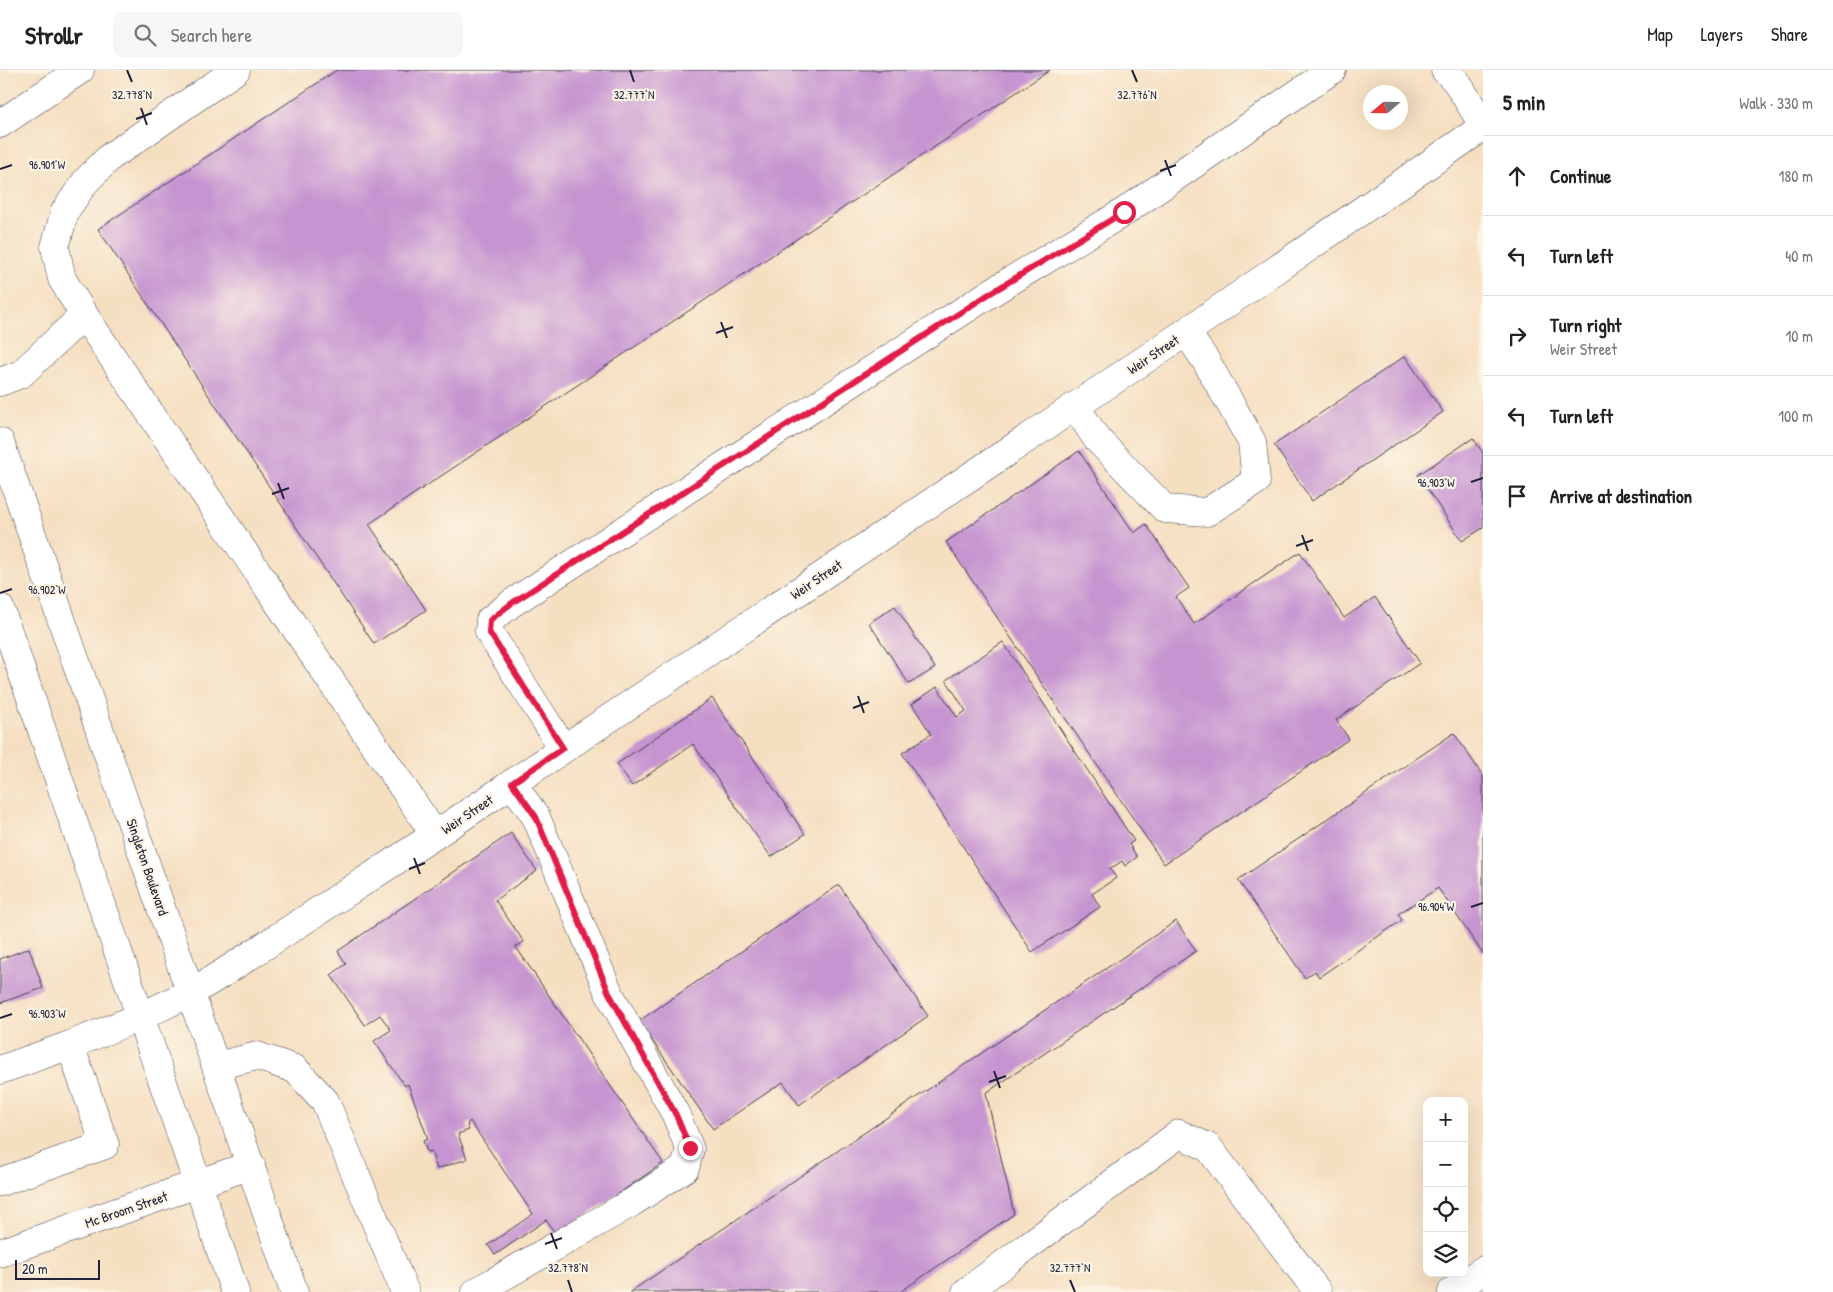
<!DOCTYPE html>
<html lang="en">
<head>
<meta charset="utf-8">
<style>
  body { margin:0; font-family:"Patrick Hand",sans-serif; background:#f6f6f6; color:#222 }
  .controls { position:absolute; right:15px; bottom:15px; display:grid; overflow:hidden; border-radius:10px; box-shadow:0 5px 20px #0002 }
  .controls button { width:45px; height:45px; display:grid; place-items:center; padding:0; border:0; border-bottom:1px solid #e0e0e0; background:#fff; color:#222; font:25px sans-serif }
  .compass { position:absolute; left:1363px; top:15px; width:45px; height:45px; border-radius:50%; background:#fff; box-shadow:0 5px 20px #0002; rotate:250deg }
  .scale { position:absolute; left:15px; bottom:12px; width:85px; box-sizing:border-box; padding-left:5px; border:2px solid #22223b; border-top:0; font-size:14px; line-height:18px; white-space:nowrap; color:#22223b; -webkit-text-stroke:4px #fcf5e5; paint-order:stroke }
  .stop { position:absolute; width:15px; height:15px; margin:-11px; border:4px solid #e11d48; border-radius:50%; background:#fff }
  .stop.end { background:#e11d48; border-color:#fff; box-shadow:0 1px 5px #0008 }
  .list { margin:0; padding:0; list-style:none }
  h2 { display:flex; justify-content:space-between; align-items:center; height:65px; margin:0; padding:0 20px; font-size:21px }
  h2 small { font-size:16px; font-weight:400; color:#767676 }
  .list li { display:grid; grid-template-columns:32px 1fr auto; gap:15px; align-items:center; box-sizing:border-box; height:80px; padding:0 20px; border-top:1px solid #e0e0e0 }
  .list b { display:block; font-size:19px; white-space:nowrap }
  .list p { margin:0; font-size:16px; white-space:nowrap; color:#767676 }
  .list em { font-size:16px; font-style:normal; color:#767676 }
  .icon { flex:none; width:28px; height:28px; fill:none; stroke:currentColor; stroke-width:2; stroke-linecap:round; stroke-linejoin:round }
  .map { position:relative; flex:none; width:1483px; height:1222px; overflow:hidden }
  header { display:flex; align-items:center; gap:30px; box-sizing:border-box; height:70px; padding:0 25px; background:#fff; border-bottom:1px solid #e0e0e0 }
  header strong { font-size:24px }
  nav { display:flex; gap:28px; margin-inline-start:auto; font-size:18px }
  .search { width:350px; height:45px; background:#f6f6f6; display:flex; align-items:center; gap:12px; box-sizing:border-box; padding:0 18px; border-radius:10px; color:#767676; font-size:19px }
  main { display:flex }
  aside { flex:1; background:#fff }
  .map>svg:first-child { display:block }
  .building { fill:#c694d0 }
  .lines { fill:none; stroke-linecap:round; stroke-linejoin:round }
  .minor-casing { stroke:#423e4f; stroke-width:29 }
  .major-casing { stroke:#423e4f; stroke-width:29 }
  .minor { stroke:#fff; stroke-width:28 }
  .major { stroke:#fff; stroke-width:28 }
  .route { stroke:#e11d48; stroke-width:6 }
  .ticks { fill:none; stroke:#22223b; stroke-width:2 }
  .labels { text-anchor:middle; dominant-baseline:central; stroke-width:4.5; stroke-linejoin:round; paint-order:stroke }
  .street-label { font-size:14px; fill:#22223b; stroke:#fcf5e5 }
  .ticks-label { font-size:12px; text-anchor:middle; fill:#22223b; stroke:#fcf5e5; stroke-width:4.5; stroke-linejoin:round; paint-order:stroke }
</style>
</head>
<body>
<header>
<strong>Strollr</strong>
<div class="search"><svg class="icon" aria-label="search" viewBox="0 0 24 24"><circle cx="10" cy="10" r="6"/><path d="M15 15l6 6"/></svg>Search here</div>
<nav><a>Map</a><a>Layers</a><a>Share</a></nav>
</header>
<main>
<div class="map">
<svg width="1483" height="1222" viewBox="0 0 1483 1222">
  <rect width="100%" height="100%" fill="#fcf5e5"/>
  <filter id="ink" filterUnits="userSpaceOnUse"><feTurbulence type="fractalNoise" baseFrequency=".02" numOctaves="2"/><feDisplacementMap in="SourceGraphic" scale="10" xChannelSelector="R" yChannelSelector="G"/><feConvolveMatrix kernelMatrix="1 2 1 2 8 2 1 2 1" color-interpolation-filters="sRGB"/></filter>
  <filter id="wash" filterUnits="userSpaceOnUse"><feTurbulence type="fractalNoise" baseFrequency=".0096" numOctaves="4" result="noise"/><feDisplacementMap in="SourceGraphic" scale="20" xChannelSelector="R" yChannelSelector="G"/><feGaussianBlur stdDeviation="1.12" result="paint"/><feColorMatrix in="noise" values="0 0 0 0 0 0 0 0 0 0 0 0 0 0 0 0 0 1.4 0 .05"/><feComposite in="paint" operator="in"/></filter>
  <g filter="url(#wash)">
    <rect width="100%" height="100%" fill="#f5dfc1"/>
    <g id="blocks">
      <!-- building -->
      <g class="building">
        <path d="M337 0H1050L369 454 426 540 374 574 98 159Z"/>
        <path d="M1405 286 1443 342 1312 431 1274 375Z"/>
        <path d="M1473 368 1483 383V458L1462 471 1418 405Z"/>
        <path d="M1079 381 1134 463 1146 454 1189 518 1176 527 1194 554 1300 482 1344 548 1375 527 1420 593 1336 650 1349 669 1164 794 946 472Z"/>
        <path d="M895 536 935 598 909 614 869 553Z"/>
        <path d="M1003 572 1134 771 1129 774 1137 787 1125 796 1122 791 1110 799 1116 808 1092 824 1100 837 1032 882 902 683 931 664 912 634 937 617 957 647 966 641 946 610Z"/>
        <path d="M712 628 805 764 771 787 693 674 632 716 617 694Z"/>
        <path d="M1454 663 1483 706V884L1438 818 1398 844 1402 850 1319 907 1315 901 1305 908 1238 810Z"/>
        <path d="M511 763 537 801 495 830 524 872 516 877 663 1093 557 1166 546 1150 495 1185 488 1175 533 1144 470 1051 467 1054 469 1060 458 1064 467 1089 437 1099 431 1081 427 1082 423 1071 428 1069 408 1014 405 1016 374 971 391 960 380 945 365 955 331 905 346 894 338 881Z"/>
        <path d="M839 815 928 946 799 1035 783 1012 713 1059 639 951Z"/>
        <path d="M1176 851 1196 881 986 1023 1014 1144 900 1222H630Z"/>
        <path d="M29 878 43 918 0 933V889Z"/>
      </g>
    </g>
  </g>
  <g filter="url(#ink)">
    <use href="#blocks" fill-opacity="0" stroke="#423e4f" stroke-width="1"/>
    <g class="lines">
      <defs>
        <g id="minor">
          <path d="M1445 0 1456 11 1483 55"/>
          <path d="M0 54 80 0"/>
          <path d="M84 245 62 209 55 177 65 141 86 111 110 87 236 0"/>
          <path d="M0 312 21 304 84 245 435 765"/>
          <path d="M1075 336 1097 369 1165 439 1207 442 1256 411 1252 372 1206 291 1186 262"/>
          <path d="M563 678 489 562 490 550 512 533 989 224 1124 142 1332 0"/>
          <path d="M216 996 257 986 295 999 325 1031 405 1222"/>
          <path d="M0 1000 70 975"/>
          <path d="M0 1112 105 1075 70 975C123 954 175 934 223 903L435 765 1186 262 1483 57"/>
          <path d="M0 1183 251 1095"/>
          <path d="M476 1222 631 1133 685 1098 690 1079 676 1045 609 923 536 747 512 713"/>
          <path d="M966 1222 1179 1064 1208 1077 1318 1222"/>
          <path d="M1452 1222 1483 1200"/>
        </g>
        <g id="major">
          <path d="M0 372 294 1222"/>
          <path d="M0 538 235 1222"/>
        </g>
      </defs>
      <!-- minor casing -->
      <use href="#minor" class="minor-casing"/>
      <!-- major casing -->
      <use href="#major" class="major-casing"/>
      <!-- minor -->
      <use href="#minor" class="minor"/>
      <!-- major -->
      <use href="#major" class="major"/>
    </g>
  </g>
  <g class="lines" filter="url(#ink)">
    <!-- route -->
    <path class="route" d="M690 1078 676 1045 609 923 536 747 512 713 563 678 489 562 490 550 512 533 989 224 1124 142"/>
  </g>
  <!-- ticks -->
  <path class="ticks" d="M127 0 132 12M630 0 634 12M1132 0 1137 12M141 38 147 55M136 49 152 43M1165 90 1171 106M0 99 12 95M1160 101 1176 95M721 252 727 268M716 263 733 257M1471 412 1483 408M278 413 284 429M272 424 289 418M1302 465 1308 481M1296 476 1313 470M0 523 12 519M858 626 864 643M853 638 869 632M414 788 420 804M409 799 425 793M1471 837 1483 833M0 948 12 944M994 1001 1000 1018M989 1012 1006 1006M551 1163 557 1179M545 1174 562 1168M568 1210 572 1222M1070 1210 1075 1222"/>
  <g class="labels">
    <!-- street labels -->
    <g class="street-label">
      <text transform="translate(1153 284) rotate(-34)">Weir Street</text>
      <text transform="translate(816 509) rotate(-34)">Weir Street</text>
      <text transform="translate(467 744) rotate(-34)">Weir Street</text>
      <text transform="translate(148 797) rotate(71)">Singleton Boulevard</text>
      <text transform="translate(126 1139) rotate(-19)">Mc Broom Street</text>
    </g>
  </g>
  <g class="ticks-label">
    <text x="132" y="29">32.778°N</text>
    <text x="634" y="29">32.777°N</text>
    <text x="1137" y="29">32.776°N</text>
    <text x="47" y="99">96.901°W</text>
    <text x="1436" y="417">96.903°W</text>
    <text x="47" y="524">96.902°W</text>
    <text x="1436" y="841">96.904°W</text>
    <text x="47" y="948">96.903°W</text>
    <text x="568" y="1202">32.778°N</text>
    <text x="1070" y="1202">32.777°N</text>
  </g>
</svg>
<div class="controls">
<button>+</button>
<button>−</button>
<button><svg class="icon" aria-label="locate" viewBox="0 0 24 24"><circle cx="12" cy="12" r="6"/><path d="M12 2v4M12 18v4M2 12h4M18 12h4"/></svg></button>
<button><svg class="icon" aria-label="layers" viewBox="0 0 24 24"><path d="M12 4l9 5-9 5-9-5zM3 14l9 5 9-5"/></svg></button>
</div>
<svg class="compass" viewBox="-18 -18 36 36"><path d="M0-13l5 13h-10z" fill="#e53935"/><path d="M0 13l5-13h-10z" fill="#767676"/></svg>
<div class="scale">20 m</div>
<div class="stop" style="left:1124px;top:142px"></div>
<div class="stop end" style="left:690px;top:1078px"></div>
</div>
<aside>
<h2>5 min<small>Walk · 330 m</small></h2>
<ul class="list">
<li><svg class="icon" aria-label="ahead" viewBox="0 0 24 24"><path d="M12 20V5M6 11l6-6 6 6"/></svg><div><b>Continue</b></div><em>180 m</em></li>
<li><svg class="icon" aria-label="left" viewBox="0 0 24 24"><path d="M17 20v-9H6M10 6l-5 5 5 5"/></svg><div><b>Turn left</b></div><em>40 m</em></li>
<li><svg class="icon" aria-label="right" viewBox="0 0 24 24"><path d="M7 20v-9h11M14 6l5 5-5 5"/></svg><div><b>Turn right</b><p>Weir Street</p></div><em>10 m</em></li>
<li><svg class="icon" aria-label="left" viewBox="0 0 24 24"><path d="M17 20v-9H6M10 6l-5 5 5 5"/></svg><div><b>Turn left</b></div><em>100 m</em></li>
<li><svg class="icon" aria-label="arrive" viewBox="0 0 24 24"><path d="M6 21V4h12l-3 4 3 4H6"/></svg><div><b>Arrive at destination</b></div></li>
</ul>
</aside>
</main>
</body>
</html>
